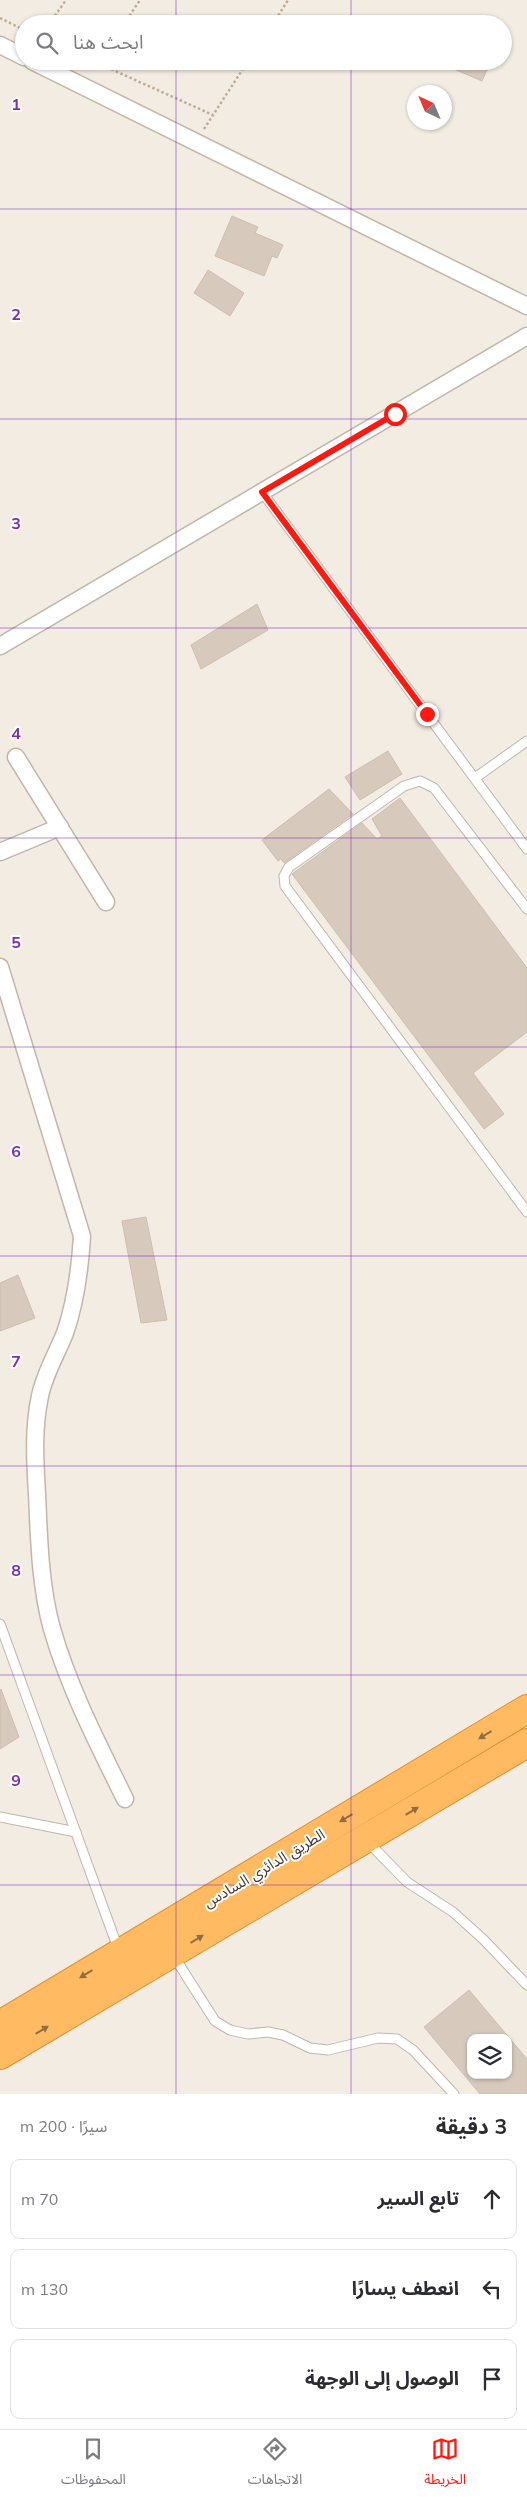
<!DOCTYPE html>
<html lang="ar">
<head>
<meta charset="utf-8">
<style>
  body { margin:0; font-family:Mulish,"Noto Sans Arabic",sans-serif; background:#f7f7f7; color:#2b2b33; direction:rtl }
  .controls { position:absolute; right:15px; bottom:15px; display:grid; overflow:hidden; border-radius:10px; box-shadow:0 1px 4px #0004 }
  .controls button { width:45px; height:45px; display:grid; place-items:center; padding:0; border:0; border-bottom:1px solid #e1e1e2; background:#fff; color:#2b2b33; font:25px sans-serif }
  .compass { position:absolute; left:407px; top:85px; width:45px; height:45px; border-radius:50%; background:#fff; box-shadow:0 1px 4px #0004; rotate:316deg }
  .stop { position:absolute; width:15px; height:15px; margin:-11px; border:4px solid #ff190e; border-radius:50%; background:#fff }
  .stop.end { background:#ff190e; border-color:#fff; box-shadow:0 1px 5px #0008 }
  .list { margin:0; padding:0; list-style:none }
  h2 { display:flex; justify-content:space-between; align-items:center; height:65px; margin:0; padding:0 20px; font-size:21px }
  h2 small { font-size:16px; font-weight:400; color:#7c7c81 }
  .list li { display:grid; grid-template-columns:32px 1fr auto; gap:15px; align-items:center; box-sizing:border-box; height:80px; margin:0 10px 10px; padding:0 10px; border:1px solid #e1e1e2; border-radius:10px }
  .list b { display:block; font-size:19px; white-space:nowrap }
  .list em { font-size:16px; font-style:normal; color:#7c7c81 }
  .icon { flex:none; width:28px; height:28px; fill:none; stroke:currentColor; stroke-width:2; stroke-linecap:round; stroke-linejoin:round }
  .map { position:relative; flex:none; width:527px; height:2094px; overflow:hidden; direction:ltr }
  .search { position:absolute; background:#fff; box-shadow:0 1px 4px #0004; left:15px; right:15px; top:15px; height:55px; display:flex; align-items:center; gap:12px; box-sizing:border-box; padding:0 18px; border-radius:28px; color:#7c7c81; font-size:19px }
  .sheet { height:335px; background:#fff }
  nav { display:flex; justify-content:space-around; align-items:center; box-sizing:border-box; height:70px; border-top:1px solid #e1e1e2; background:#fff; font-size:14px; color:#7c7c81 }
  nav a { display:grid; justify-items:center; gap:2px }
  nav .on { color:#ff190e }
  .map>svg:first-child { display:block }
  .building { fill:#d7c9bb; stroke:#cfbeac; fill-rule:evenodd }
  .lines { fill:none; stroke-linecap:round; stroke-linejoin:round }
  .lane-casing { stroke:#c1b6a9; stroke-width:11 }
  .street-casing { stroke:#c1b6a9; stroke-width:19 }
  .highway-casing { stroke:#e28d2d; stroke-width:30 }
  .path { stroke:#c0ad97; stroke-width:2.5; stroke-dasharray:2.5 2.5; stroke-linecap:butt }
  .lane { stroke:#fff; stroke-width:9 }
  .street { stroke:#fff; stroke-width:16 }
  .highway { stroke:#ffba62; stroke-width:28 }
  .oneway { fill:#8f6e46 }
  .route { stroke:#ff190e; stroke-width:6 }
  .grid { fill:none; stroke:#7b2cbf; stroke-width:1; stroke-opacity:0.55 }
  .labels { text-anchor:middle; dominant-baseline:central; stroke-width:4; stroke-linejoin:round; paint-order:stroke }
  .street-label { font-size:15px; fill:#443c33; stroke:#fff }
  .grid-label { font-size:16px; text-anchor:middle; font-weight:bold; fill:#7b2cbf; stroke:#fff; stroke-width:4; stroke-linejoin:round; paint-order:stroke }
</style>
</head>
<body>
<div class="map">
<svg width="527" height="2094" viewBox="0 0 527 2094">
  <rect width="100%" height="100%" fill="#f2ece3"/>
  <!-- building -->
  <g class="building">
    <path d="M435 61H491L482 81Z"/>
    <path d="M232 216 258 227 255 233 283 245 277 258 272 256 264 276 215 256Z"/>
    <path d="M208 270 244 293 230 316 194 293Z"/>
    <path d="M257 604 268 630 201 669 191 645Z"/>
    <path d="M388 751 402 774 360 800 345 777Z"/>
    <path d="M329 789 353 814 284 863 281 859 278 861 262 840Z"/>
    <path d="M400 798 527 968V1032L473 1073 504 1114 484 1129 292 874 362 823 377 839 382 836 372 819Z"/>
    <path d="M146 1217 167 1320 141 1323 122 1221Z"/>
    <path d="M18 1275 35 1318 0 1331V1283Z"/>
    <path d="M1 1689 19 1737 0 1749V1690Z"/>
    <path d="M469 1990 527 2059V2094H480L424 2027ZM471 2038H508V2075H471Z"/>
  </g>
  <g class="lines">
    <defs>
      <g id="lane">
        <path d="M262 492 527 849"/>
        <path d="M475 778 527 741"/>
        <path d="M527 909 434 788 420 781 404 786 289 867 284 876 285 886 527 1212"/>
        <path d="M0 1624 119 1951"/>
        <path d="M0 1817 76 1832"/>
        <path d="M367 1841 407 1882 453 1912 483 1939 527 1985"/>
        <path d="M173 1955 215 2021 230 2030 248 2034 268 2032 283 2035 310 2048 328 2050 378 2038 397 2039 413 2050 454 2094"/>
      </g>
      <g id="street">
        <path d="M0 45 24 57"/>
        <path d="M32 61 527 306"/>
        <path d="M0 646 527 336"/>
        <path d="M16 757 106 902"/>
        <path d="M0 852 60 827"/>
        <path d="M0 967 82 1236C80 1270 76 1301 65 1333 57 1353 44 1375 40 1396 33 1428 35 1462 37 1494 39 1538 40 1586 52 1629 69 1688 98 1744 125 1799"/>
      </g>
      <g id="highway">
        <path d="M0 2025 527 1709"/>
        <path d="M0 2055 527 1743"/>
      </g>
    </defs>
    <!-- lane casing -->
    <use href="#lane" class="lane-casing"/>
    <!-- street casing -->
    <use href="#street" class="street-casing"/>
    <!-- highway casing -->
    <use href="#highway" class="highway-casing"/>
    <!-- path -->
    <g class="path">
      <path d="M0 18 24 30"/>
      <path d="M49 24 66 0"/>
      <path d="M124 24 140 0"/>
      <path d="M273 24 288 0"/>
      <path d="M93 61 213 115"/>
      <path d="M204 129 248 61"/>
    </g>
    <!-- lane -->
    <use href="#lane" class="lane"/>
    <!-- street -->
    <use href="#street" class="street"/>
    <!-- highway -->
    <use href="#highway" class="highway"/>
  </g>
  <!-- one-way arrows -->
  <defs><path id="oneway-solid" d="M-6-.8H1V-3.2L6.5 0L1 3.2V.8H-6Z" transform="scale(1.25)"/></defs>
  <g class="oneway">
    <use href="#oneway-solid" transform="translate(485 1735) rotate(149)"/>
    <use href="#oneway-solid" transform="translate(412 1811) rotate(-31)"/>
    <use href="#oneway-solid" transform="translate(346 1818) rotate(149)"/>
    <use href="#oneway-solid" transform="translate(197 1939) rotate(-31)"/>
    <use href="#oneway-solid" transform="translate(86 1974) rotate(149)"/>
    <use href="#oneway-solid" transform="translate(42 2030) rotate(-31)"/>
  </g>
  <g class="lines">
    <!-- route -->
    <path class="route" d="M395 414 262 492 427 714"/>
  </g>
  <!-- grid -->
  <path class="grid" d="M176 0V24M351 0V24M176 61V2094M351 61V2094M0 209H527M0 419H527M0 628H527M0 838H527M0 1047H527M0 1256H527M0 1466H527M0 1675H527M0 1885H527"/>
  <g class="labels">
    <!-- street labels -->
    <g class="street-label">
      <text transform="translate(264 1868) rotate(-31)">الطريق الدائري السادس</text>
    </g>
  </g>
  <g class="grid-label">
    <text x="16" y="110">1</text>
    <text x="16" y="320">2</text>
    <text x="16" y="529">3</text>
    <text x="16" y="739">4</text>
    <text x="16" y="948">5</text>
    <text x="16" y="1157">6</text>
    <text x="16" y="1367">7</text>
    <text x="16" y="1576">8</text>
    <text x="16" y="1786">9</text>
  </g>
</svg>
<div class="controls">
<button><svg class="icon" aria-label="layers" viewBox="0 0 24 24"><path d="M12 4l9 5-9 5-9-5zM3 14l9 5 9-5"/></svg></button>
</div>
<svg class="compass" viewBox="-18 -18 36 36"><path d="M0-13l5 13h-10z" fill="#e53935"/><path d="M0 13l5-13h-10z" fill="#7c7c81"/></svg>
<div class="stop" style="left:395px;top:414px"></div>
<div class="stop end" style="left:427px;top:714px"></div>
<div class="search"><svg class="icon" aria-label="search" viewBox="0 0 24 24"><circle cx="10" cy="10" r="6"/><path d="M15 15l6 6"/></svg>ابحث هنا</div>
</div>
<section class="sheet">
<h2>3 دقيقة<small>سيرًا · 200 m</small></h2>
<ul class="list">
<li><svg class="icon" aria-label="ahead" viewBox="0 0 24 24"><path d="M12 20V5M6 11l6-6 6 6"/></svg><div><b>تابع السير</b></div><em>70 m</em></li>
<li><svg class="icon" aria-label="left" viewBox="0 0 24 24"><path d="M17 20v-9H6M10 6l-5 5 5 5"/></svg><div><b>انعطف يسارًا</b></div><em>130 m</em></li>
<li><svg class="icon" aria-label="arrive" viewBox="0 0 24 24"><path d="M6 21V4h12l-3 4 3 4H6"/></svg><div><b>الوصول إلى الوجهة</b></div></li>
</ul>
</section>
<nav>
<a class="on"><svg class="icon" aria-label="map" viewBox="0 0 24 24"><path d="M3 6l6-2 6 2 6-2v14l-6 2-6-2-6 2zM9 4v14M15 6v14"/></svg>الخريطة</a>
<a><svg class="icon" aria-label="directions" viewBox="0 0 24 24"><path d="M12 3l9 9-9 9-9-9zM9 14v-3h6M13 9l2 2-2 2"/></svg>الاتجاهات</a>
<a><svg class="icon" aria-label="saved" viewBox="0 0 24 24"><path d="M7 4h10v16l-5-4-5 4z"/></svg>المحفوظات</a>
</nav>
</body>
</html>
